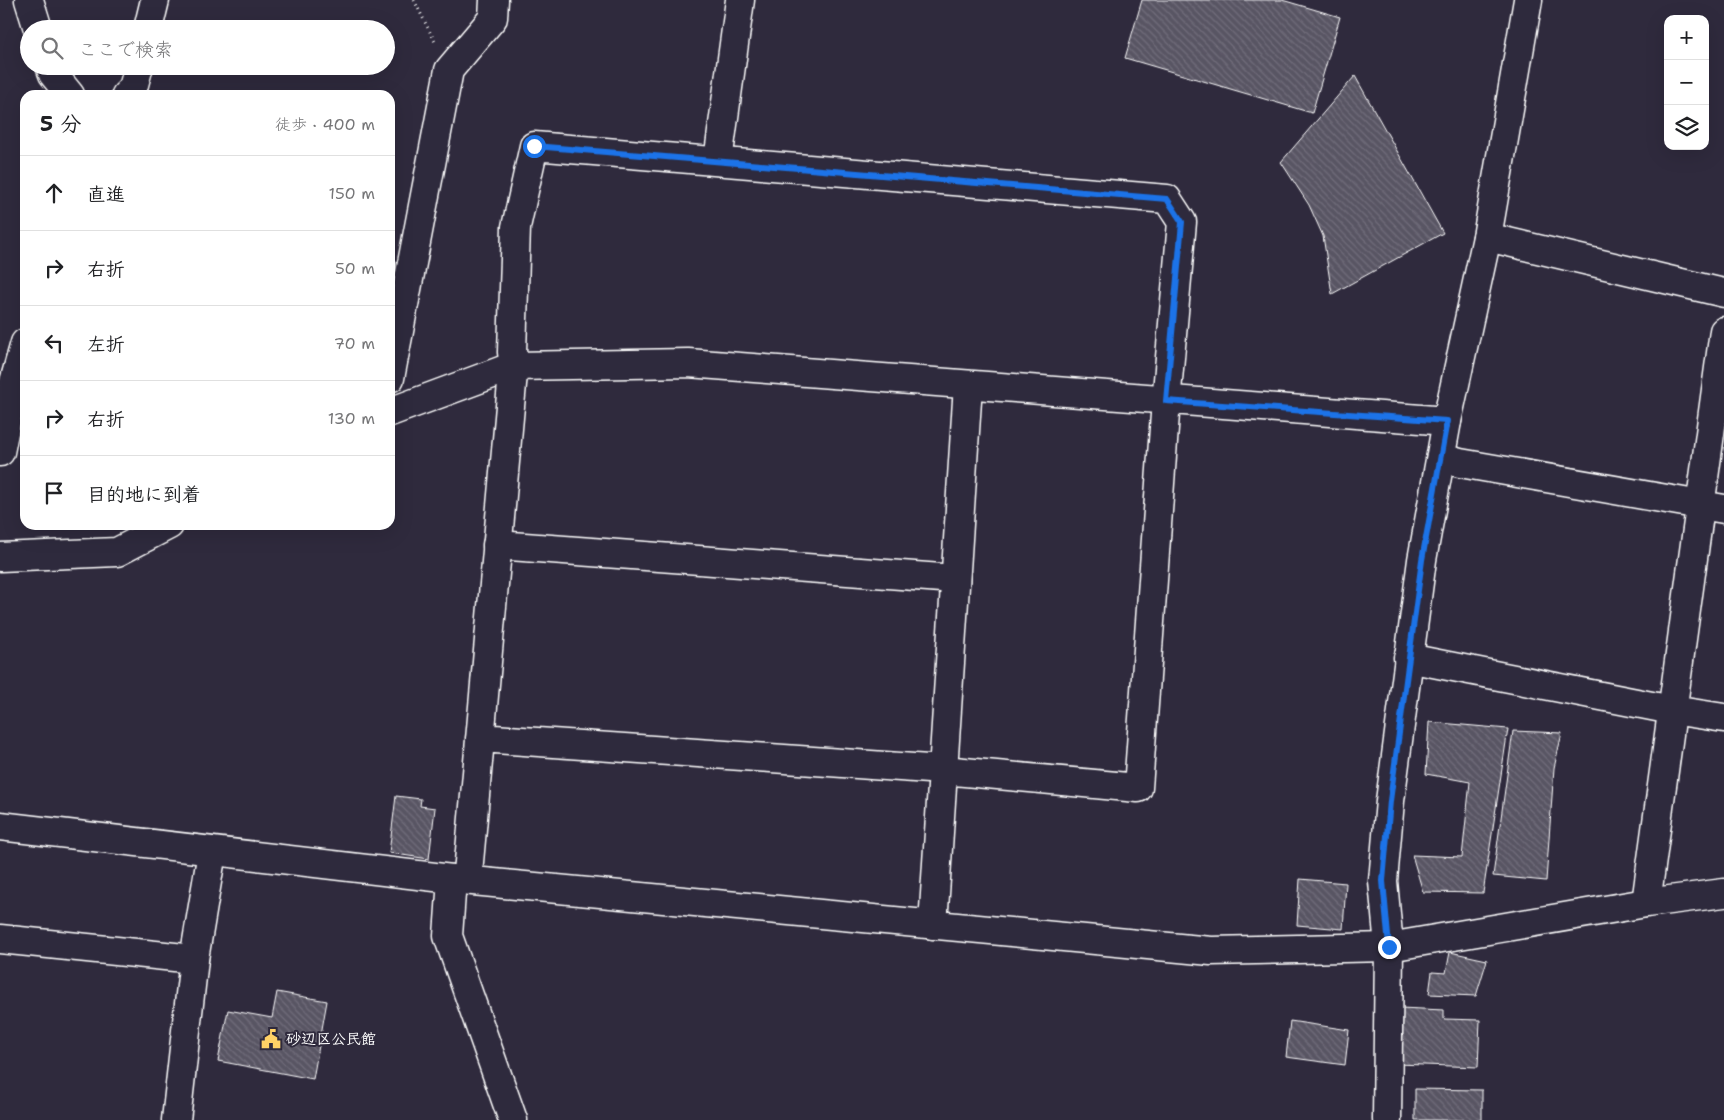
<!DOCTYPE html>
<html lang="ja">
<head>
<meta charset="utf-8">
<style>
  body { margin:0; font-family:"Shantell Sans","Klee One",sans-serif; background:#f2f2f2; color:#202124 }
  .controls { position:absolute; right:15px; top:15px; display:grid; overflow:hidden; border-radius:10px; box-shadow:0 5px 20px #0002 }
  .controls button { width:45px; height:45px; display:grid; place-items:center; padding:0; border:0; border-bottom:1px solid #e0e0e0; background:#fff; color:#202124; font:25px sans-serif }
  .stop { position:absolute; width:15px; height:15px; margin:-11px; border:4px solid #1a73e8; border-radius:50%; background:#fff }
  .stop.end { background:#1a73e8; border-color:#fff; box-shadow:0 1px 5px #0008 }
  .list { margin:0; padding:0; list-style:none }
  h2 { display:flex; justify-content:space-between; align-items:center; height:65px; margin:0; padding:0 20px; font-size:21px }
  h2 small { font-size:16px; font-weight:400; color:#757577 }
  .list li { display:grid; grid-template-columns:32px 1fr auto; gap:15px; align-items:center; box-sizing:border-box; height:75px; padding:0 20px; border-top:1px solid #e0e0e0 }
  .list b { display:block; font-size:19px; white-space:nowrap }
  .list em { font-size:16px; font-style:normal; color:#757577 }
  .icon { flex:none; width:28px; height:28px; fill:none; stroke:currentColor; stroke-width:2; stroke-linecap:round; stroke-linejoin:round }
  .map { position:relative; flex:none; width:1724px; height:1120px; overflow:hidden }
  .search { position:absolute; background:#fff; box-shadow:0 5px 20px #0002; left:20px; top:20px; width:375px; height:55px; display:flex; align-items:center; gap:12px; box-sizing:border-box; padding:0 18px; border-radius:28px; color:#757577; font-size:19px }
  .panel { position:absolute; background:#fff; box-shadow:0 5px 20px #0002; left:20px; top:90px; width:375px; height:440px; border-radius:15px }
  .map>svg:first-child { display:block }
  .building { fill:url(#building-back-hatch); stroke:#fff }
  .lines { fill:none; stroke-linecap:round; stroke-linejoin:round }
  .minor-casing { stroke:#fff; stroke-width:31 }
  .path { stroke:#fff; stroke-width:3; stroke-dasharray:1 4; stroke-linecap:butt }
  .minor { stroke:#2f2a3d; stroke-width:28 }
  .route { stroke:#1a73e8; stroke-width:6 }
  .labels { text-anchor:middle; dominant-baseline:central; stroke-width:4; stroke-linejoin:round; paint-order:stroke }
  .poi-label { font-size:15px; font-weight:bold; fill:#fff; stroke:#2f2a3d; text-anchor:start }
</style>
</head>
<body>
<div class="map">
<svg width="1724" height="1120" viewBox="0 0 1724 1120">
  <defs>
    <pattern id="building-back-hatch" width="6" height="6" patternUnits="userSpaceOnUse" patternTransform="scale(1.25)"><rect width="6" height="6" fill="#595564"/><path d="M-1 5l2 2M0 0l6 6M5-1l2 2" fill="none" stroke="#726e7b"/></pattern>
  </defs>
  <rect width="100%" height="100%" fill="#2f2a3d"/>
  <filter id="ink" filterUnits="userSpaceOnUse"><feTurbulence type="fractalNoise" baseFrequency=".02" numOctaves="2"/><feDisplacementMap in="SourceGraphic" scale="10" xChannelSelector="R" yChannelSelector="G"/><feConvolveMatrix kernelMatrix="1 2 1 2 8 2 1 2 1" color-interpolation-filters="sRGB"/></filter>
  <g filter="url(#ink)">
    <!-- building -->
    <g class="building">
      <path d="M1142 0H1282L1340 17 1312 113 1125 58Z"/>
      <path d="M1355 76 1443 233 1332 294 1323 236 1309 205 1281 162Z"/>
      <path d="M1429 722 1508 729 1483 893 1423 892 1412 855 1462 857 1470 782 1426 774Z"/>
      <path d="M1513 731 1562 733 1554 768 1546 881 1493 876Z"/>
      <path d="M396 796 421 799 420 806 435 808 429 859 389 853Z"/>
      <path d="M1300 879 1346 883 1343 929 1297 925Z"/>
      <path d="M1450 952 1487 960 1476 996 1429 994 1432 972 1446 973Z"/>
      <path d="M277 992 327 1001 313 1079 218 1061 228 1010 272 1018Z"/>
      <path d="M1400 1008 1444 1010V1019L1480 1020 1478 1067 1397 1064Z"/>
      <path d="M1290 1021 1349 1030 1345 1065 1286 1057Z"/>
      <path d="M1415 1089 1482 1090V1120H1415Z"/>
    </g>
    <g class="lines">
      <defs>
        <g id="minor">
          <path d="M29 0 38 29"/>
          <path d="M148 29 155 0"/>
          <path d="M50 66 53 74 70 95"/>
          <path d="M126 95 133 88 139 66"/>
          <path d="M718 161 740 0"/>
          <path d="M1487 237 1724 293"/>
          <path d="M390 378 449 70 493 18 494 0"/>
          <path d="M390 412 514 366 688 363 1447 421"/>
          <path d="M0 452 14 382 25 343"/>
          <path d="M1441 458 1460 463 1724 509"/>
          <path d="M497 545 955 579"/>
          <path d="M0 557 117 552 169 525"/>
          <path d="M1408 658 1672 710 1724 718"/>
          <path d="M0 826 452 879 1211 951 1389 947 1646 903 1724 893"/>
          <path d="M452 879 448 936 513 1120"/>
          <path d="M467 880 469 862 512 384 514 366 512 352 516 227 534 146 1167 199 1182 222 1165 414 1138 788 943 770 480 738"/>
          <path d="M1646 903 1724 331"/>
          <path d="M933 925 968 385"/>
          <path d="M0 939 194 959"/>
          <path d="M176 1120 194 959 212 852"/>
          <path d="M1387 1120 1389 947 1383 881 1390 801 1422 560 1447 421 1487 237 1528 0"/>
        </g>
      </defs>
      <!-- minor casing -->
      <use href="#minor" class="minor-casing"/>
      <!-- path -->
      <path class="path" d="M414 0 435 42"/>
      <!-- minor -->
      <use href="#minor" class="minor"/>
    </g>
  </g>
  <g class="lines" filter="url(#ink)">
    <!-- route -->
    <path class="route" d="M534 146 1167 199 1182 222 1166 401 1447 421 1422 560 1390 801 1383 881 1389 947"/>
  </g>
  <!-- icons -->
  <defs>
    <symbol id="civic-bare" viewBox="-9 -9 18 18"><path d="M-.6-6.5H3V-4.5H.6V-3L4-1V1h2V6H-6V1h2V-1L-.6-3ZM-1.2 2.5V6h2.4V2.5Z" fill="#ffd166" stroke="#2f2a3d" stroke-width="2.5" paint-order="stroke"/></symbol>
  </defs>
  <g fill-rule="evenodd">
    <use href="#civic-bare" x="257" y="1025" width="28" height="28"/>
  </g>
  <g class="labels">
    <!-- poi labels -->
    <g class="poi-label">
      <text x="286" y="1039">砂辺区公民館</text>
    </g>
  </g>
</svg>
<div class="controls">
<button>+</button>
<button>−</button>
<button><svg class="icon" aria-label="layers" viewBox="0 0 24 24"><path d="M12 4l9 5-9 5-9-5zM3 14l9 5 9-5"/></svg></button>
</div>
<div class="stop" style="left:534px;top:146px"></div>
<div class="stop end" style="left:1389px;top:947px"></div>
<div class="search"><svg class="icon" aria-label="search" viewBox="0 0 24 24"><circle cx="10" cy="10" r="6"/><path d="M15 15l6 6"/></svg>ここで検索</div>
<section class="panel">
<h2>5 分<small>徒歩 · 400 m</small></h2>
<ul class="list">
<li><svg class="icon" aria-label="ahead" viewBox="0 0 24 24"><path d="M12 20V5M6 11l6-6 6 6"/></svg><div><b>直進</b></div><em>150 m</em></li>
<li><svg class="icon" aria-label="right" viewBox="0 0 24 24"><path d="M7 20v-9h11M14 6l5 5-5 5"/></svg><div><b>右折</b></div><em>50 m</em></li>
<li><svg class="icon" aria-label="left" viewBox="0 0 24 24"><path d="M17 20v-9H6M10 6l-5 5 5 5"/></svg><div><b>左折</b></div><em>70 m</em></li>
<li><svg class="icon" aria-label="right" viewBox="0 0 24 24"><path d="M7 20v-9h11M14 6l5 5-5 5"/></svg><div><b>右折</b></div><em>130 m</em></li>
<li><svg class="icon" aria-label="arrive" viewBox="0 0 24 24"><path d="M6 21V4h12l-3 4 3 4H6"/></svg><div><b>目的地に到着</b></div></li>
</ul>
</section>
</div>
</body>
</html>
